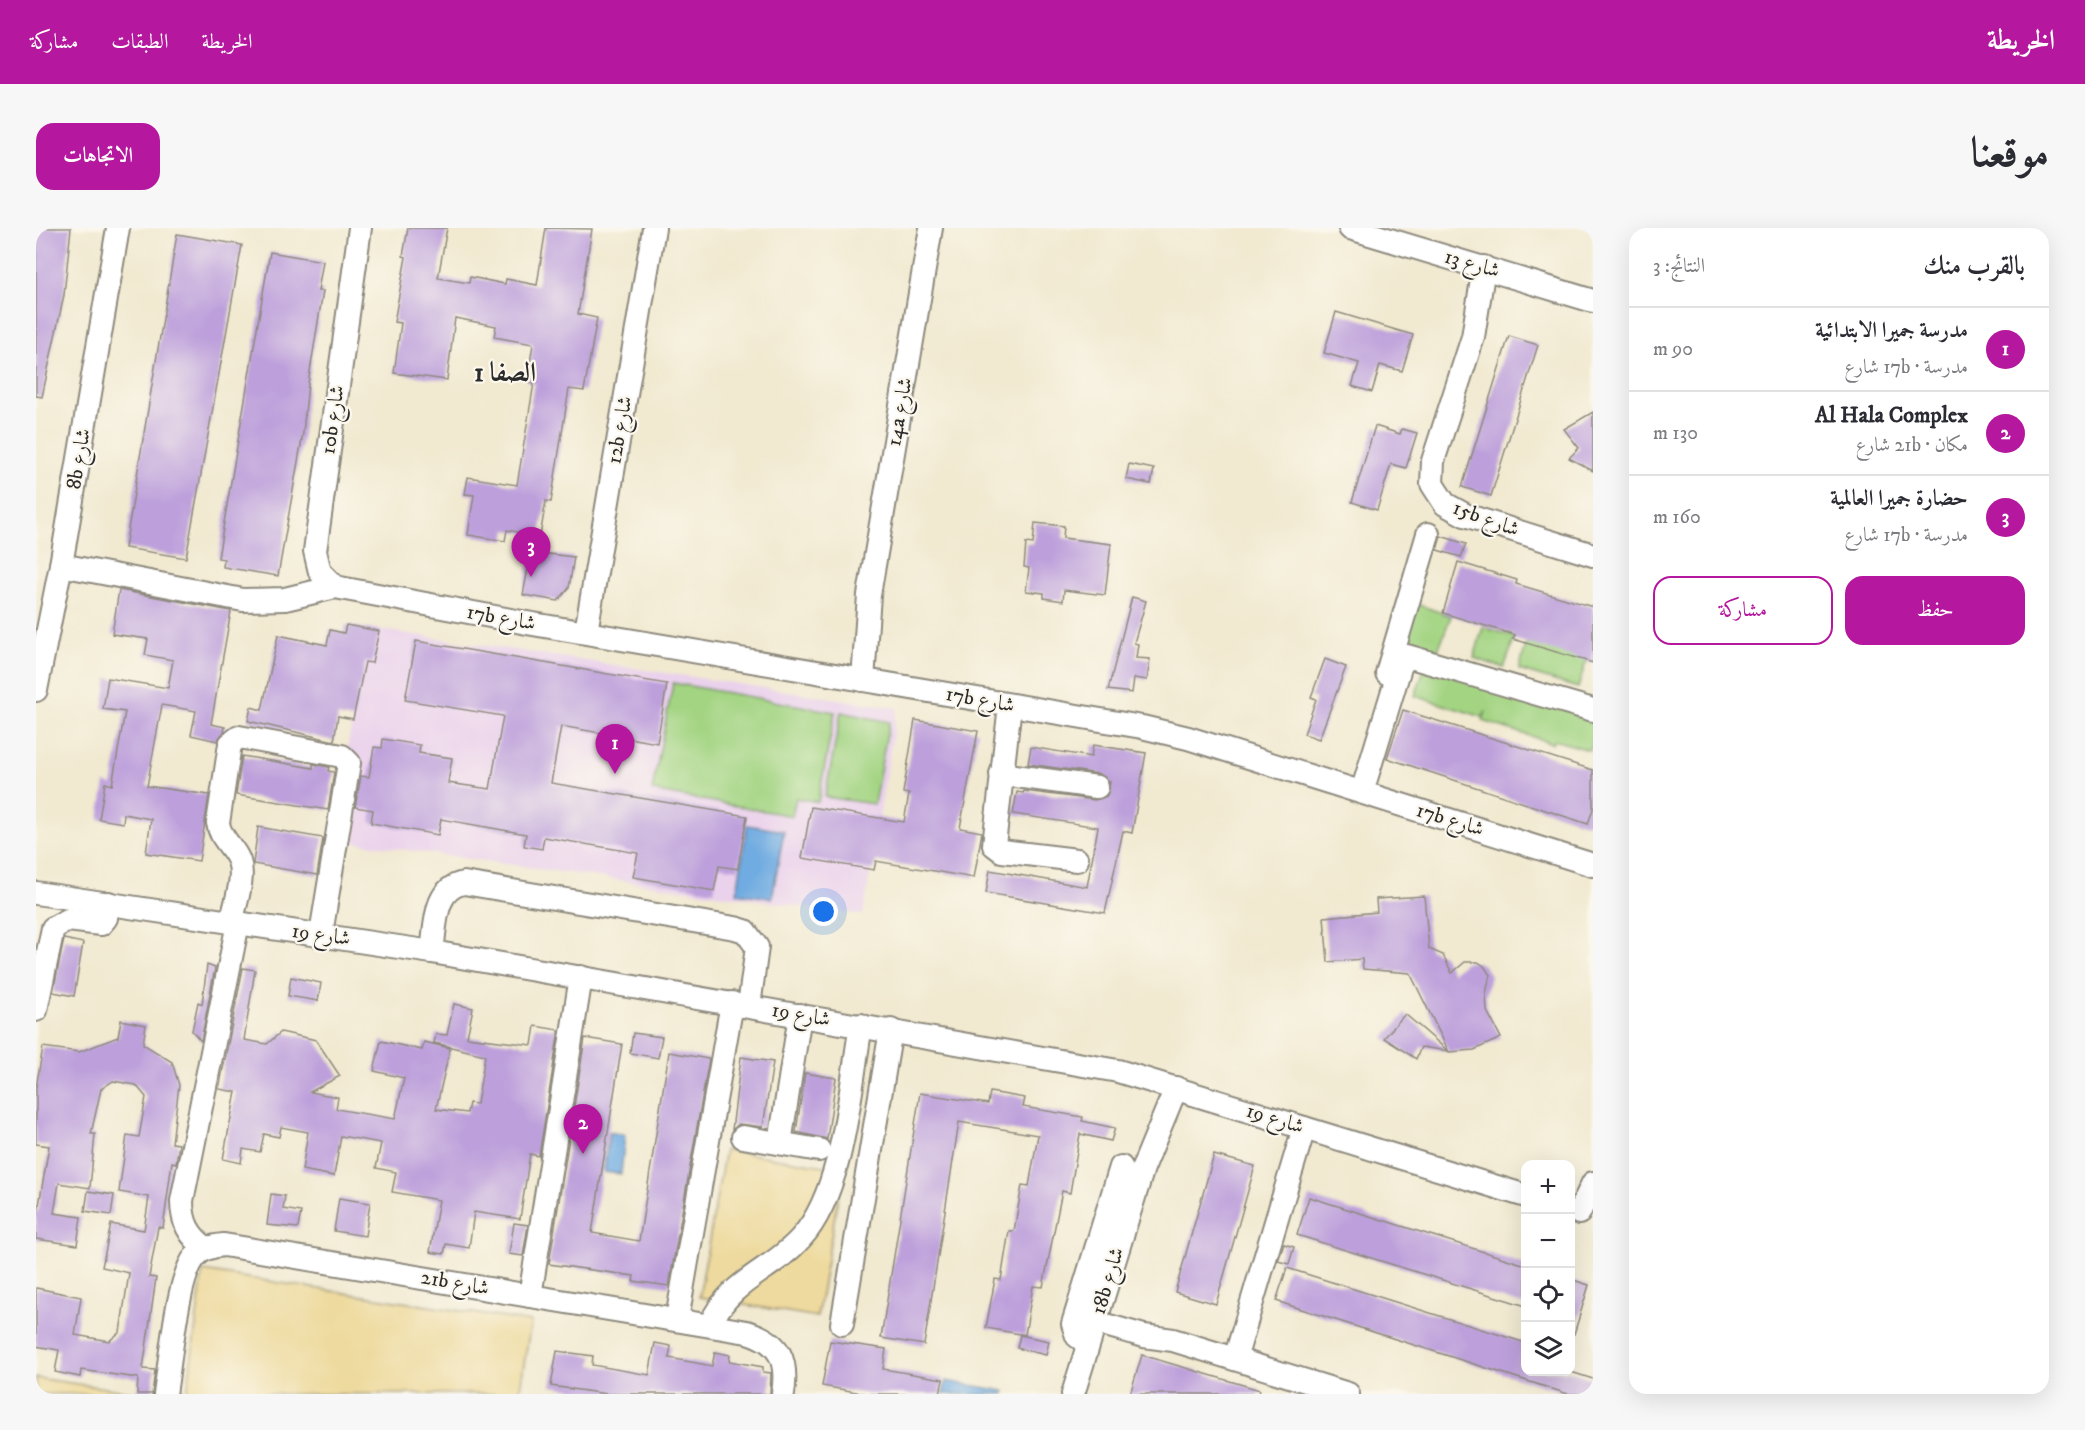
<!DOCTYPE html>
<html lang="ar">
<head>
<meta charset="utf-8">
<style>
  body { margin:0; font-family:"IM FELL DW Pica",Amiri,serif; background:#f7f7f7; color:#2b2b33; direction:rtl }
  .controls { position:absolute; right:18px; bottom:18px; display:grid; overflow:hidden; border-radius:12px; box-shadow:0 6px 24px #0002 }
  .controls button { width:54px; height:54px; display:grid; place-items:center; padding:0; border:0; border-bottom:2px solid #e1e1e2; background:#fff; color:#2b2b33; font:30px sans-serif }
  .you { position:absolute; left:788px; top:684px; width:21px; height:21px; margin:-15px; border:4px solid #fff; border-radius:50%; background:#1a73e8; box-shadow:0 0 0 9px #1a73e833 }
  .badge { display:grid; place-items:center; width:39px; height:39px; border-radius:50%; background:#b5179e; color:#fff; font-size:20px; font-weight:700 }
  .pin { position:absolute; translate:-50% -50px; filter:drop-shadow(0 2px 3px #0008) }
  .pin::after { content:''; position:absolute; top:32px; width:21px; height:18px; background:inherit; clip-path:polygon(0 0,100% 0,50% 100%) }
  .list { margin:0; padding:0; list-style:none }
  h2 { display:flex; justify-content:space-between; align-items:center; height:78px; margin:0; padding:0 24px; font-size:26px }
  h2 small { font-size:20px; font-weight:400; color:#7c7c81 }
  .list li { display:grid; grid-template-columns:39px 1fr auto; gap:18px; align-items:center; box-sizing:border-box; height:84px; padding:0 24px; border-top:2px solid #e1e1e2 }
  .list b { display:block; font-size:22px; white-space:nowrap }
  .list p { margin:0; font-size:20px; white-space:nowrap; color:#7c7c81 }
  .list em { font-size:20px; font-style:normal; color:#7c7c81 }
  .actions { display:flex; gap:12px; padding:18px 24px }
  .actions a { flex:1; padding:14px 0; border:2px solid #b5179e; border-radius:18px; text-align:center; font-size:21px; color:#b5179e }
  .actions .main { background:#b5179e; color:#fff }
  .icon { flex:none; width:33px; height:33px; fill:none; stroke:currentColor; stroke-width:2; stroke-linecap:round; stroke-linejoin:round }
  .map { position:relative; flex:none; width:1557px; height:1166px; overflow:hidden; direction:ltr; border-radius:18px }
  header { display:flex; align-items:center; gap:36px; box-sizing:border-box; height:84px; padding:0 30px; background:#b5179e; color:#fff }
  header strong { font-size:28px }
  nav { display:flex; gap:33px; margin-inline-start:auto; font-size:21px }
  .intro { display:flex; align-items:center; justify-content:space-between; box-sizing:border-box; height:144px; padding:0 36px }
  h1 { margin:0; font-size:42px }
  .button { padding:15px 27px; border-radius:18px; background:#b5179e; color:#fff; font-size:21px; font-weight:700 }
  main { display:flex; gap:36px; padding:0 36px }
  aside { flex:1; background:#fff; border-radius:18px; box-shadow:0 6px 24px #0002 }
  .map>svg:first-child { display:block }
  .built { fill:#ead1ec }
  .green { fill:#a3d482; stroke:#678056; stroke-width:1.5 }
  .sand { fill:#eeda9e; stroke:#8c8264; stroke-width:1.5 }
  .water { fill:#70abe1; stroke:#4e6b86; stroke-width:1.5 }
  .building { fill:#bda0db }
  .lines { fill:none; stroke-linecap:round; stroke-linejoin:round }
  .minor-casing { stroke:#8e8a7e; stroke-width:26 }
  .minor { stroke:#fff; stroke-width:22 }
  .labels { text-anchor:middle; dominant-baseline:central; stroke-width:4.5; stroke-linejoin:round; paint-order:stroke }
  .street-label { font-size:21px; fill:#2b2b2b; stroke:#fbf7ec }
  .district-label { font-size:27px; font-weight:bold; fill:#2b2b2b; stroke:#fbf7ec }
</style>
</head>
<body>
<header>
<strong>الخريطة</strong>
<nav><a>الخريطة</a><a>الطبقات</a><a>مشاركة</a></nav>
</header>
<div class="intro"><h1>موقعنا</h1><a class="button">الاتجاهات</a></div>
<main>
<aside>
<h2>بالقرب منك<small>النتائج: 3</small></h2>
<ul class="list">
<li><span class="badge">1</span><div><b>مدرسة جميرا الابتدائية</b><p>مدرسة · 17b شارع</p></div><em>90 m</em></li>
<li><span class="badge">2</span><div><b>Al Hala Complex</b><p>مكان · 21b شارع</p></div><em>130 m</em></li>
<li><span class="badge">3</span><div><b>حضارة جميرا العالمية</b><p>مدرسة · 17b شارع</p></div><em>160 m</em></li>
</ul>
<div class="actions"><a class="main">حفظ</a><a>مشاركة</a></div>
</aside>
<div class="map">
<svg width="1557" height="1166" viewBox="0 0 1557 1166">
  <rect width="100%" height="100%" fill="#fbf7ec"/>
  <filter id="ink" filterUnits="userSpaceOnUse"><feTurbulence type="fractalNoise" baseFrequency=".0167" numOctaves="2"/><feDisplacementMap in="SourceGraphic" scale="12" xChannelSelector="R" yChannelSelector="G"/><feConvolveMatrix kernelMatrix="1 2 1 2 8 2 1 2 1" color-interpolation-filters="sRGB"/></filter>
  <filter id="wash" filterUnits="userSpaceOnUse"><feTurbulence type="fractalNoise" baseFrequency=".008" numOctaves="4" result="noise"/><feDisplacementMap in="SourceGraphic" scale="24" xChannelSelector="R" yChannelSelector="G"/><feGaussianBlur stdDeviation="1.35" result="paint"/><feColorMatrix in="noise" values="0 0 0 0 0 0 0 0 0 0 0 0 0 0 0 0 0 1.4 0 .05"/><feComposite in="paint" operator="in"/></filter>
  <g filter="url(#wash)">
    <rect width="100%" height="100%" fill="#f1e9d0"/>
    <!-- built -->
    <path class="built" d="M333 400 861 480 827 687 295 611Z"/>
    <!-- green -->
    <g class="green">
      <path d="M1380 376 1415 388 1402 422 1368 410Z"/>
      <path d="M1447 399 1479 409 1468 440 1438 430Z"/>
      <path d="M1492 410 1552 427 1542 460 1483 442Z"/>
      <path d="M1390 436 1557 487V508L1553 522 1518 512 1516 515 1447 493 1450 483 1447 489 1379 468Z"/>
      <path d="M637 455 799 484 782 574 760 570 756 588 616 563Z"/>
      <path d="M805 484 853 494 838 576 789 569Z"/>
    </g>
    <!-- sand -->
    <g class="sand">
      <path d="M689 922 807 941 781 1089 663 1069Z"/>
      <path d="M167 1043 495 1094 483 1166H151Z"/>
      <path d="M0 1150 111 1166H0Z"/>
    </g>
    <!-- water -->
    <g class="water">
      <path d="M711 597 748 603 736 670 701 665Z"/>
      <path d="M573 904 589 907 585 946 568 944Z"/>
      <path d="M910 1153 969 1163 968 1166H907Z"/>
    </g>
    <g id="blocks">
      <!-- building -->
      <g class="building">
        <path d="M0 0H35L28 67 6 169 0 168Z"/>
        <path d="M372 0H411L402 50 433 55 434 49 469 56 470 51 501 57 510 0 556 1 542 86 561 90 548 163 533 161 515 274 510 273 504 308 471 302 469 313 432 307 438 267 429 266 432 249 481 257 498 155 491 154 497 116 458 109 460 98 419 90 411 152 358 145 365 95 358 94 370 29 367 28Z"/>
        <path d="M141 6 206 17 150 330 89 320Z"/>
        <path d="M234 24 287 33 282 63H287L272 156 267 205 242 348 187 339 188 331 182 330Z"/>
        <path d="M1300 84 1377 107 1366 143 1344 137 1336 164 1316 158 1323 135 1288 125Z"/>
        <path d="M1473 108 1502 117 1455 268 1426 259Z"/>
        <path d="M1557 184V243L1533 230 1543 220 1528 201Z"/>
        <path d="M1339 198 1364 206 1366 201 1381 205 1370 240 1355 236 1341 282 1316 274Z"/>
        <path d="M1093 236 1118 241 1115 256 1090 251Z"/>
        <path d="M999 295 1028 298 1027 310 1075 316 1069 367 1028 362 1027 373 1008 370V365L990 363 993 340 988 339 990 315 997 316Z"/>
        <path d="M1405 308 1430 316 1425 329 1401 322Z"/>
        <path d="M495 324 538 329 533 360 522 373 487 367Z"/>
        <path d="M1422 334 1481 352 1480 356 1557 379V435L1477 411 1479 407 1407 385Z"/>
        <path d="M83 362 195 383 175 496 189 499 188 504 181 513 155 507 160 483 126 477 111 558 173 567 163 633 110 625 115 591 88 586 87 595 63 591 69 555 76 557 89 484 67 481 72 450 132 460 137 432 109 427 112 411 76 406Z"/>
        <path d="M1096 369 1110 373 1098 415 1102 416 1100 430 1114 431 1111 452 1098 450 1096 465 1072 462Z"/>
        <path d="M310 397 343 403 336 435 329 434 317 491 302 488 298 513 212 493 215 479 226 482 242 407 291 417 294 402 308 405Z"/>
        <path d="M380 413 631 456 621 515 525 498 515 555 711 588 702 641 683 638 678 663 597 649 602 625 508 609 506 621 488 618 490 606 405 591 402 607 335 595 337 582 319 579 325 548 333 549 338 519 346 520 347 511 384 517 383 525 416 530 412 555 454 561 467 488 369 472Z"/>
        <path d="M1289 431 1310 439 1283 511 1268 506 1280 471 1275 469Z"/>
        <path d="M1367 482 1557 542V581L1552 596 1351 530Z"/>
        <path d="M879 492 942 503 924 600 946 604 938 650 840 633 838 642 766 630 775 579 868 594 873 566 867 565Z"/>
        <path d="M1057 517 1110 525 1096 605 1087 603 1069 685 950 665 954 642 1051 659 1062 599 977 586 981 564 987 565 988 563 1059 572 1071 568 1074 554 1063 546 992 536 995 519 1055 529Z"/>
        <path d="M206 528 277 540V536L293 539 292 543 298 544 292 582 200 567Z"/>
        <path d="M222 599 287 610 281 647 217 636Z"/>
        <path d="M1388 668 1393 721 1407 727 1416 745 1429 734H1442L1448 738 1454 747 1450 766 1451 783 1465 810 1438 822 1413 824 1374 745 1327 741 1326 731 1292 734 1288 689 1341 684 1340 671Z"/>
        <path d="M28 711 47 715 38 768 17 764Z"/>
        <path d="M171 737 179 740 165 813 156 803 162 774 166 776Z"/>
        <path d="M207 740 219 742 208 812 231 816 245 804 280 812 304 848 274 864 302 869 300 881 359 891 368 850 338 843 345 813 386 822 388 814 414 820 400 881 431 885 433 875 441 876 449 827 398 815 400 806 411 807 418 776 437 780 431 809 496 817 499 798 523 802 503 928 494 926 484 991 438 984 433 1020 410 1016 408 1026 394 1024 403 972 356 964 360 944 340 940 345 915 305 908 298 948 266 942 272 904 245 899 243 909 228 906 224 924 207 921 205 935 187 931 200 864 183 861Z"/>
        <path d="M255 749 285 755 282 773 252 768Z"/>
        <path d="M1369 786 1412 823 1385 819 1380 831 1348 810Z"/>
        <path d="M85 792 110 797 107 816 136 834 143 857 136 915 143 916 140 935 136 934 127 1000 122 999 113 1049 120 1050 107 1141 119 1142 116 1166H101L102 1150 45 1142 44 1149 19 1144 23 1122 0 1118V1060L45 1069 39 1107 73 1113 84 1104 93 1045 66 1039 75 996 108 1002 113 969 83 964 91 907 103 909 110 869 100 857 77 853 65 861 55 906H59L54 960 23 955 18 985 45 989 41 1017 0 1011V983H2L13 918 0 916V860L7 819 43 824 82 809Z"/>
        <path d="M597 805 626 809 622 830 594 825Z"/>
        <path d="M549 810 586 816 556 1005 603 1013 633 824 673 831 633 1058 597 1053 598 1048 513 1036Z"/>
        <path d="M705 829 737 834 727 899 703 896 696 902Z"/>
        <path d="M769 845 800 850 791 911 760 904Z"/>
        <path d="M954 864 989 870 987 879 1047 889 1046 893 1079 900 1075 913 1044 906 1034 965 1026 963 1007 1059 997 1058 989 1107 950 1100 959 1051 965 1052 973 1003H978L986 957 993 958 1002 907 923 894 888 1117 845 1110 884 865 952 876Z"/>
        <path d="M1178 927 1219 938 1180 1076 1139 1064Z"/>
        <path d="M52 963 78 967 75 987 49 983Z"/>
        <path d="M235 966 249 968 247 981 265 984 262 1000 231 997Z"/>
        <path d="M1273 969 1490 1037V1078L1261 1007Z"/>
        <path d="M303 970 334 975 329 1008 298 1003Z"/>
        <path d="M478 995 492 997 487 1028 473 1026Z"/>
        <path d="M1248 1016 1258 1019 1253 1036 1242 1033Z"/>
        <path d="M1251 1040 1490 1115V1143H1532L1557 1151V1166H1532L1240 1073Z"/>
        <path d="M1534 1051 1553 1057 1538 1106 1534 1105Z"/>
        <path d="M984 1107 1013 1113 1010 1127 981 1120Z"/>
        <path d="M794 1113 850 1121 847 1141 907 1151 904 1166H832L786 1158Z"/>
        <path d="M619 1115 635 1118 633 1130 676 1138 679 1124 694 1127 693 1133 727 1139V1144L735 1145 734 1166H571L515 1158 521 1123 557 1128 556 1137 613 1147Z"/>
        <path d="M1106 1127 1224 1162 1223 1166H1094Z"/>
      </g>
    </g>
  </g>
  <g filter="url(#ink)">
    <use href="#blocks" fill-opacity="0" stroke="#8e8a7e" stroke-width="1.5"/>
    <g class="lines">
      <defs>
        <g id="minor">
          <path d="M324 0 279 323 284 344 299 359 491 395 1106 499 1152 510 1557 637"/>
          <path d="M1314 0 1557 73"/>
          <path d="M1448 39 1437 109 1397 233 1396 256 1409 276 1429 287 1557 327"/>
          <path d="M25 337 207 372 249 371 299 359"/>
          <path d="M550 404 618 0"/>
          <path d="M1351 445 1392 306"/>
          <path d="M827 452 833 367 895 0"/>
          <path d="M0 462 25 337 82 0"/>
          <path d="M974 477 958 617 966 623 1041 632"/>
          <path d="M965 546 1061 559"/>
          <path d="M1326 564 1366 433 1371 428 1557 482"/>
          <path d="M0 665 396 724 1082 843 1490 968"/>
          <path d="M195 695C199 677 209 650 203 633 198 619 184 611 182 595L194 516 203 509 306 528 313 535 285 706"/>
          <path d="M396 724C400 699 397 660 428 655L699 700 709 703 721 719 713 778"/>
          <path d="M0 782 17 700 32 692 65 696 70 690 72 675"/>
          <path d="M707 909 783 922"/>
          <path d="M744 915 764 787"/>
          <path d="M1543 985 1557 955"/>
          <path d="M170 1020C153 1008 146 994 146 973L202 695"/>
          <path d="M494 1068 545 749"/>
          <path d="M641 1091 696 775"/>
          <path d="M1059 1094 1108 1108 1137 1112 1312 1166"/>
          <path d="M806 1096 855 802"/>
          <path d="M674 1097C694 1051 735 1044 765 1010 808 963 814 860 825 797"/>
          <path d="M1052 1116 1041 1108 1037 1096 1085 939"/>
          <path d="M1199 1131 1268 900"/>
          <path d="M129 1166C134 1136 141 1050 159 1029 166 1020 177 1018 188 1017L711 1104C745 1114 752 1133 747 1166"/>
          <path d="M1037 1166 1107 940 1140 860"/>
        </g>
      </defs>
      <!-- minor casing -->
      <use href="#minor" class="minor-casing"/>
      <!-- minor -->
      <use href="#minor" class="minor"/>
    </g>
  </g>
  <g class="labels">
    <!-- street labels -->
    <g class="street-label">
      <text transform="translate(1436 36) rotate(16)">شارع 13</text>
      <text transform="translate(864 184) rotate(-80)">14a شارع</text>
      <text transform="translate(297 192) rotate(-82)">10b شارع</text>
      <text transform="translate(584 202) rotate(-80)">12b شارع</text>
      <text transform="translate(43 231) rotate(-80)">8b شارع</text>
      <text transform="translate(1450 291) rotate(20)">15b شارع</text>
      <text transform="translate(465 390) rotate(10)">17b شارع</text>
      <text transform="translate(944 472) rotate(10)">17b شارع</text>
      <text transform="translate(1414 592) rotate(17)">17b شارع</text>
      <text transform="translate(285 707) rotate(8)">شارع 19</text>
      <text transform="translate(765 787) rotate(10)">شارع 19</text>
      <text transform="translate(1239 891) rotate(17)">شارع 19</text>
      <text transform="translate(1072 1053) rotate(-73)">18b شارع</text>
      <text transform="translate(419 1055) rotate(10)">21b شارع</text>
    </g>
    <!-- district labels -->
    <g class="district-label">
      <text x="469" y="145">الصفا 1</text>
    </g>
  </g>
</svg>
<div class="controls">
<button>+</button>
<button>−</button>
<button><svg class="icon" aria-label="locate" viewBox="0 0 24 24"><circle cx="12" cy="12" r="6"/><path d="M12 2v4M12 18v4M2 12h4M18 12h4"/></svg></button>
<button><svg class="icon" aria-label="layers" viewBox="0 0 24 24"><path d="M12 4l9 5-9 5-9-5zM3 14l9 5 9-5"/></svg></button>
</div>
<div class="you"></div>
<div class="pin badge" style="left:579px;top:546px">1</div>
<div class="pin badge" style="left:547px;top:926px">2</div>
<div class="pin badge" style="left:495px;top:349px">3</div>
</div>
</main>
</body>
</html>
